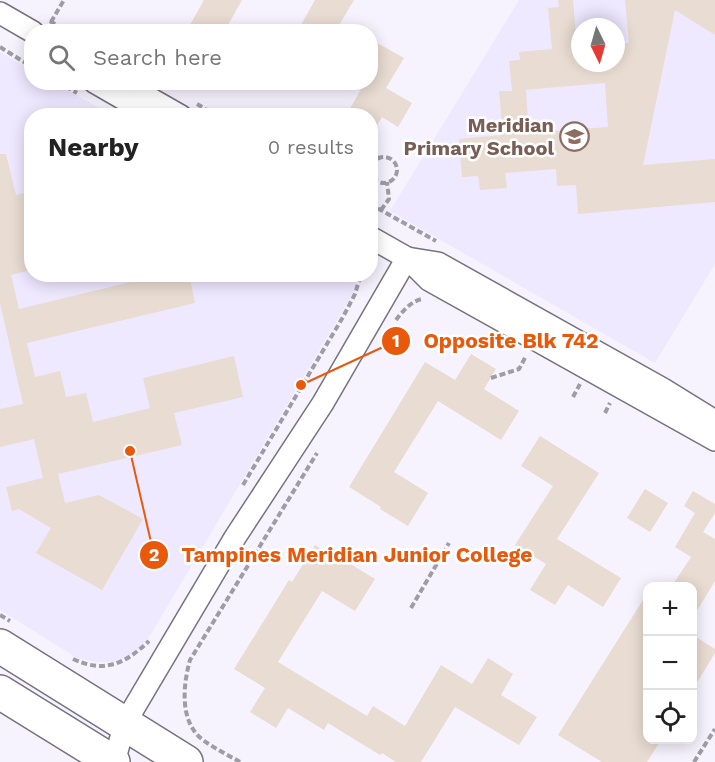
<!DOCTYPE html>
<html lang="en">
<head>
<meta charset="utf-8">
<style>
  body { margin:0; font-family:"Work Sans",sans-serif; background:#f2f2f2; color:#222 }
  .controls { position:absolute; right:18px; bottom:18px; display:grid; overflow:hidden; border-radius:12px; box-shadow:0 3px 15px #0003 }
  .controls button { width:54px; height:54px; display:grid; place-items:center; padding:0; border:0; border-bottom:2px solid #e0e0e0; background:#fff; color:#222; font:30px sans-serif }
  .compass { position:absolute; left:571px; top:18px; width:54px; height:54px; border-radius:50%; background:#fff; box-shadow:0 3px 15px #0003; rotate:175deg }
  .list { margin:0; padding:0; list-style:none }
  h2 { display:flex; justify-content:space-between; align-items:center; height:78px; margin:0; padding:0 24px; font-size:26px }
  h2 small { font-size:20px; font-weight:400; color:#767676 }
  .icon { flex:none; width:33px; height:33px; fill:none; stroke:currentColor; stroke-width:2; stroke-linecap:round; stroke-linejoin:round }
  .map { position:relative; flex:none; width:715px; height:762px; overflow:hidden }
  .search { position:absolute; background:#fff; box-shadow:0 3px 15px #0003; left:24px; top:24px; width:354px; height:66px; display:flex; align-items:center; gap:15px; box-sizing:border-box; padding:0 21px; border-radius:24px; color:#767676; font-size:22px }
  .panel { position:absolute; background:#fff; box-shadow:0 3px 15px #0003; left:24px; top:108px; width:354px; height:174px; border-radius:24px }
  .map>svg:first-child { display:block }
  .built { fill:#eee9ff; fill-rule:evenodd }
  .building { fill:#e9dcd2; fill-rule:evenodd }
  .lines { fill:none; stroke-linecap:round; stroke-linejoin:round }
  .minor-casing { stroke:#75737f; stroke-width:24 }
  .primary-casing { stroke:#75737f; stroke-width:36 }
  .path { stroke:#9e9ca5; stroke-width:4; stroke-dasharray:6 3; stroke-linecap:butt }
  .minor { stroke:#fff; stroke-width:21 }
  .primary { stroke:#fff; stroke-width:33 }
  .labels { text-anchor:middle; dominant-baseline:central; stroke-width:5; stroke-linejoin:round; paint-order:stroke }
  .education-label { font-size:20px; font-weight:bold; fill:#785e54; stroke:#fff; text-anchor:end }
  .leader { fill:none; stroke:#e8590c; stroke-width:2 }
  .callout-dot { fill:#e8590c; stroke:#fff; stroke-width:2 }
  .mark-label { font-size:18px; text-anchor:middle; font-weight:bold; fill:#fff }
  .callout-label { font-size:21px; text-anchor:middle; font-weight:bold; fill:#e8590c; stroke:#fff; stroke-width:5; stroke-linejoin:round; paint-order:stroke }
</style>
</head>
<body>
<div class="map">
<svg width="715" height="762" viewBox="0 0 715 762">
  <rect width="100%" height="100%" fill="#f6f3ff"/>
  <!-- built -->
  <g class="built">
    <path d="M519 0H715V264L655 363 390 211ZM580 27H616V63H580Z"/>
    <path d="M0 52 31 70 32 82 54 83 112 115 32 116V274L358 275 354 292 151 634 140 648 127 657 114 662H96L77 658 0 610Z"/>
  </g>
  <!-- building -->
  <g class="building">
    <path d="M204 0H242L224 32H186Z"/>
    <path d="M315 0H354L335 32H297Z"/>
    <path d="M558 0H573L577 47H580V63H616V44L629 43 625 0H715V35L675 10 643 165 715 159V202L578 214 576 185 557 186 556 169 505 173 507 188 480 190 478 176 462 177 459 139 503 135 499 91H512L509 61 520 60 519 52 552 49 548 8 559 7ZM605 83 608 127 529 133 526 90H523Z"/>
    <path d="M370 39 404 58 386 88 412 103 398 127 382 117 370 137V116H346L365 82H370Z"/>
    <path d="M0 154H6L16 195 32 191V270L11 275 19 309 164 274H189L195 303 27 343 35 377 60 371 66 397 86 393 93 422 150 408 143 378 234 356 243 397 174 413 182 445 58 474 65 503 99 495 143 519 102 590 36 553 51 528 19 509 12 511 6 487 43 478 34 439 0 447V409L23 404 0 303Z"/>
    <path d="M471 354 496 369 484 389 519 411 501 440 438 401 394 472 428 493 408 526 380 509 381 507 349 487 425 362 455 380Z"/>
    <path d="M540 436 599 473 557 539 621 578 603 607 568 585 555 605 530 590 546 564 515 545 553 486 521 466Z"/>
    <path d="M645 489 668 503 650 532 627 518Z"/>
    <path d="M693 491 715 504V513L703 532 715 539V581L693 617V586H672L691 557 675 547 695 513 684 506Z"/>
    <path d="M315 545 348 565 349 563 375 579 355 611 322 591 278 662 367 716 373 706 405 726 441 665 472 684 488 658 513 674 501 695 537 717 519 745 455 707 421 762H396L382 753 380 755 328 723 324 730 288 708 276 728 250 712 265 688 234 669 289 580 292 582Z"/>
    <path d="M648 592V740H661L647 762H602L558 735Z"/>
    <path d="M693 635 715 649V653L693 689Z"/>
  </g>
  <g class="lines">
    <defs>
      <g id="minor">
        <path d="M0 13 33 32"/>
        <path d="M94 82 153 116"/>
        <path d="M139 92 181 116"/>
        <path d="M370 237 407 258 429 280 715 440"/>
        <path d="M407 258 438 263 663 389 715 421"/>
        <path d="M114 762 125 723 234 539 323 403 407 258"/>
      </g>
      <g id="primary">
        <path d="M0 646 186 762"/>
        <path d="M0 692 113 762"/>
      </g>
    </defs>
    <!-- minor casing -->
    <use href="#minor" class="minor-casing"/>
    <!-- primary casing -->
    <use href="#primary" class="primary-casing"/>
    <!-- path -->
    <g class="path">
      <path d="M50 21 67 32"/>
      <path d="M51 22 64 0"/>
      <path d="M0 47 32 67"/>
      <path d="M58 82 77 93"/>
      <path d="M197 104 217 116"/>
      <path d="M370 145 378 159"/>
      <circle cx="384" cy="170" r="13"/>
      <path d="M370 204 436 241"/>
      <path d="M381 210 389 199 387 182"/>
      <path d="M396 320C402 312 411 301 422 299"/>
      <path d="M491 378 519 369 526 356"/>
      <path d="M573 397 580 384"/>
      <path d="M605 413 610 403"/>
      <path d="M243 485 343 317 355 294 361 274"/>
      <path d="M411 608 449 543"/>
      <path d="M0 615 10 621"/>
      <path d="M73 659C105 674 126 663 149 641"/>
      <path d="M240 762C228 755 214 748 203 740 179 722 183 685 190 660L317 453"/>
      <path d="M694 762 715 729"/>
    </g>
    <!-- minor -->
    <use href="#minor" class="minor"/>
    <!-- primary -->
    <use href="#primary" class="primary"/>
  </g>
  <!-- icons -->
  <defs>
    <symbol id="school-ring" viewBox="-11 -11 22 22"><circle r="9.5" fill="#fff" stroke="#8d6e63" stroke-width="1.5"/><path d="M0-5L7-2L0 1L-7-2ZM-4 1L0 2.5L4 1V4Q0 6-4 4Z" fill="#8d6e63"/></symbol>
  </defs>
  <g fill-rule="evenodd">
    <use href="#school-ring" x="558" y="120" width="33" height="33"/>
  </g>
  <g class="labels">
    <!-- education labels -->
    <g class="education-label">
      <text x="554" y="125">Meridian<tspan x="554" dy="23">Primary School</tspan></text>
    </g>
  </g>
  <!-- callouts -->
  <path class="leader" d="M301 385L396 341M130 451L154 555"/>
  <g class="callout-dot">
    <circle cx="301" cy="385" r="6"/>
    <circle cx="130" cy="451" r="6"/>
    <circle cx="396" cy="341" r="15"/>
    <circle cx="154" cy="555" r="15"/>
  </g>
  <g class="mark-label">
    <text x="396" y="347">1</text>
    <text x="154" y="561">2</text>
  </g>
  <g class="callout-label">
    <text x="511" y="348">Opposite Blk 742</text>
    <text x="357" y="562">Tampines Meridian Junior College</text>
  </g>
</svg>
<div class="controls">
<button>+</button>
<button>−</button>
<button><svg class="icon" aria-label="locate" viewBox="0 0 24 24"><circle cx="12" cy="12" r="6"/><path d="M12 2v4M12 18v4M2 12h4M18 12h4"/></svg></button>
</div>
<svg class="compass" viewBox="-18 -18 36 36"><path d="M0-13l5 13h-10z" fill="#e53935"/><path d="M0 13l5-13h-10z" fill="#767676"/></svg>
<div class="search"><svg class="icon" aria-label="search" viewBox="0 0 24 24"><circle cx="10" cy="10" r="6"/><path d="M15 15l6 6"/></svg>Search here</div>
<section class="panel">
<h2>Nearby<small>0 results</small></h2>
<ul class="list">
</ul>
</section>
</div>
</body>
</html>
